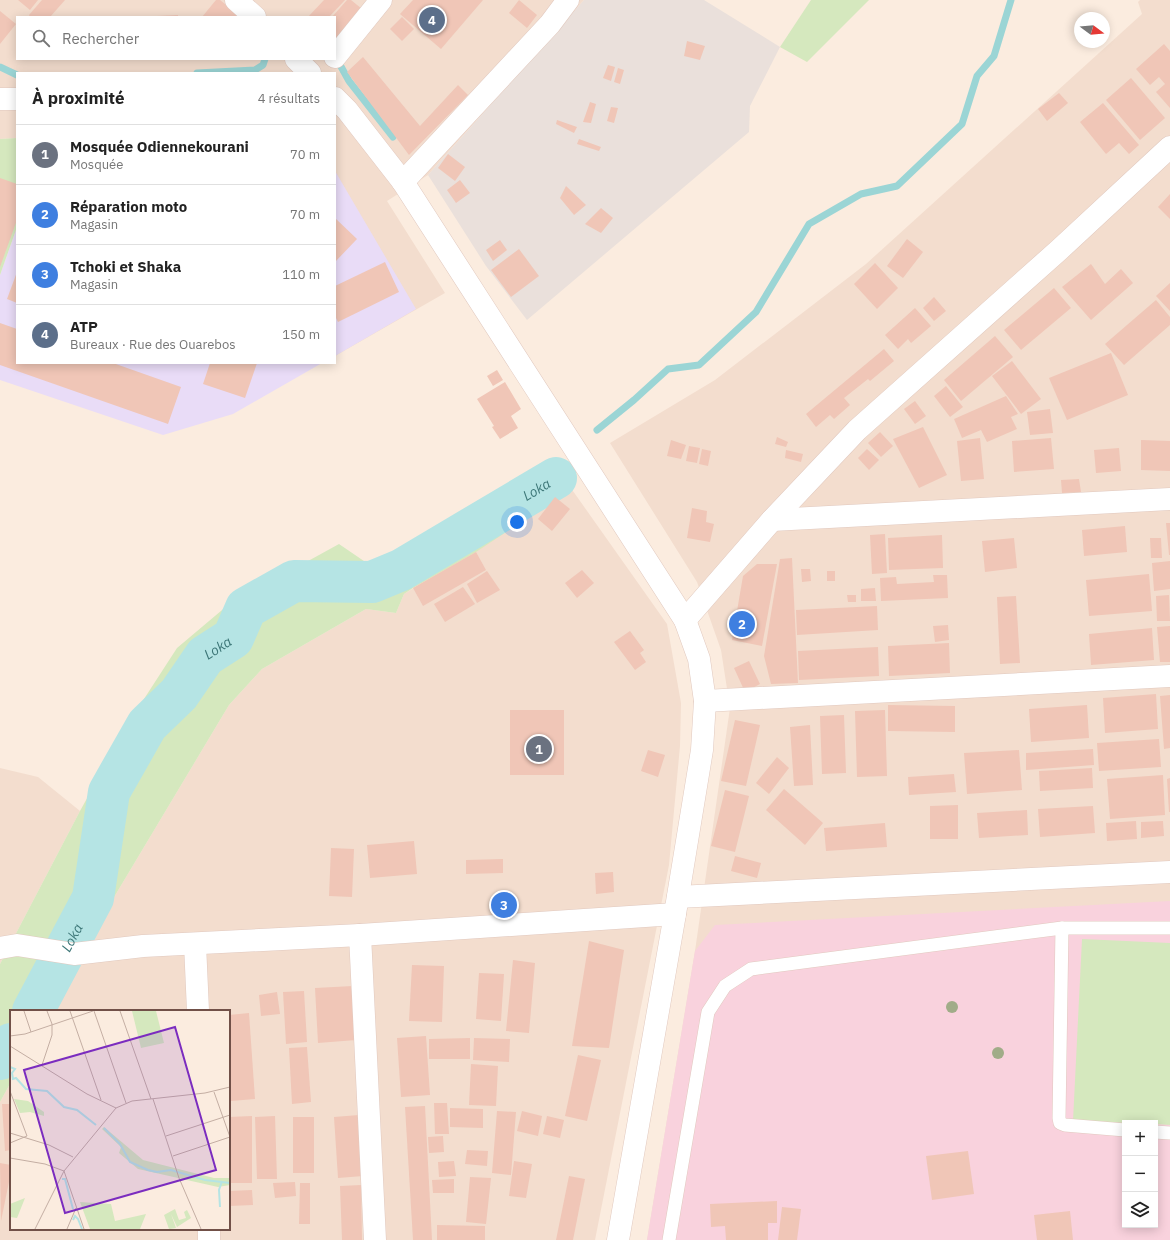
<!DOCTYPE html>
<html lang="fr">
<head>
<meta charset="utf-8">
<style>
  body { margin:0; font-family:"IBM Plex Sans",sans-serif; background:#f6f6f6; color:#222 }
  .controls { position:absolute; right:12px; bottom:12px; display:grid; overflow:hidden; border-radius:0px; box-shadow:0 2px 10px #0003 }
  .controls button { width:36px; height:36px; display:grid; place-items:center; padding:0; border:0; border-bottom:1px solid #e0e0e0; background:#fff; color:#222; font:20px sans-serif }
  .compass { position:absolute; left:1074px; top:12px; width:36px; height:36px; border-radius:50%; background:#fff; box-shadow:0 2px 10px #0003; rotate:106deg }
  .you { position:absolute; left:517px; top:522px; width:14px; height:14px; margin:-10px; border:3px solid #fff; border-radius:50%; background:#1a73e8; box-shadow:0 0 0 6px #1a73e833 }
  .badge { display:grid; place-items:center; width:26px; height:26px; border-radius:50%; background:#e45145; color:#fff; font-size:13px; font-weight:700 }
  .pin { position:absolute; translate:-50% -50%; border:2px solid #fff; box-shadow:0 1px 4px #0006 }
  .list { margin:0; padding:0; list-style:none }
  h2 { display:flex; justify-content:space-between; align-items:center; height:52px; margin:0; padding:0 16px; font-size:17px }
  h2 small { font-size:13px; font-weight:400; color:#767676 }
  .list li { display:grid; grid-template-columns:26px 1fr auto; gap:12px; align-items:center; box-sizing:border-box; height:60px; padding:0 16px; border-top:1px solid #e0e0e0 }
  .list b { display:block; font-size:15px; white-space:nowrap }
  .list p { margin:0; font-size:13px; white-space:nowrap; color:#767676 }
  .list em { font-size:13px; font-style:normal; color:#767676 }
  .icon { flex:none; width:22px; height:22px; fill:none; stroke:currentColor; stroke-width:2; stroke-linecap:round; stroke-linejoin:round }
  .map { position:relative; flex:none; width:1170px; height:1240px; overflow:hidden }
  .search { position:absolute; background:#fff; box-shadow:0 2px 10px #0003; left:16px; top:16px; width:320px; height:44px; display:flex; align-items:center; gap:10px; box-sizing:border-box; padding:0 14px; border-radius:0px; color:#767676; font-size:15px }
  .panel { position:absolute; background:#fff; box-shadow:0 2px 10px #0003; left:16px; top:72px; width:320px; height:292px; border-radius:0px }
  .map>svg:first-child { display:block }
  .residential { fill:#f3ddce; fill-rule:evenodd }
  .industrial { fill:#eae0db }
  .education { fill:#e9dcf7 }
  .medical { fill:#f9d2dd; fill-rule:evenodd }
  .green { fill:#d5e8be }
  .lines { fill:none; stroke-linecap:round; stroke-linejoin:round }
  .stream { stroke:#9bd5d5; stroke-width:7 }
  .river { stroke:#b5e4e4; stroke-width:42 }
  .building { fill:#f0c6b7 }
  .service-casing { stroke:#e1c9bf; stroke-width:14 }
  .minor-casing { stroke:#e1c9bf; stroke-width:23 }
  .tertiary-casing { stroke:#e1c9bf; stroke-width:23 }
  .service { stroke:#fff; stroke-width:13 }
  .minor { stroke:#fff; stroke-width:22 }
  .tertiary { stroke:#fff; stroke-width:22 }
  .tree { fill:#a1ac88 }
  .labels { text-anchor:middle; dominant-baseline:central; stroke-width:3.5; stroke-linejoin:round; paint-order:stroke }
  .water-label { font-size:14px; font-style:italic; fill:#3c7677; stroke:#fff1e5 }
  .inset-river { fill:none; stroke:#b5e4e4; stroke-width:2 }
  .inset-road { fill:none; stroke:#c4aea3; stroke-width:1 }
  .view { fill:#7b2cbf; fill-opacity:0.15; stroke:#7b2cbf; stroke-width:2 }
  .inset-edge { fill:none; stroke:#715048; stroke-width:2 }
</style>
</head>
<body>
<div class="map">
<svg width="1170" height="1240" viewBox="0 0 1170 1240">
  <rect width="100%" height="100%" fill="#fbecdf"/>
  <!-- residential -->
  <g class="residential">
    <path d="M0 0H584L428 175 387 201 445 293 335 356V73H17V138L0 139ZM17 17H335V59H17Z"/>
    <path d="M1140 0H1170V1240H647L695 951 730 708 721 650 697 582 610 443 715 380 866 264 1142 14 1138 2ZM1125 1123H1155V1225H1125Z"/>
    <path d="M568 484 667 624 681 703 680 746 669 865 595 1240H0V1102L11 1082V1229H229V1011H50L86 944 229 705 262 669 366 609 396 613 404 594 520 523Z"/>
    <path d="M0 768 38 777 80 811 0 964Z"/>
  </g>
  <!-- industrial -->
  <path class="industrial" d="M584 0H704L780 47 750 106 749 132 527 320 486 266 428 175Z"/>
  <!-- education -->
  <g class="education">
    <path d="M335 171 416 309 335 356Z"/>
    <path d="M17 227V363H322L233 414 163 435 0 380V275Z"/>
  </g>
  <!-- medical -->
  <path class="medical" d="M1170 901V1240H647L695 951 715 925ZM1125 1123H1155V1225H1125Z"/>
  <!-- green -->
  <g class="green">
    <path d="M811 0H869L807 62 780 47Z"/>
    <path d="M17 138V227L0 275V139Z"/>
    <path d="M554 463 568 484 520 523 476 552 413 588 404 594 396 613 366 609 262 669 229 705 86 944 50 1011H11V1082L0 1102V964L80 811 131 719 177 648 228 605 339 544 380 572Z"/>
    <path d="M1082 939 1170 943V1125L1155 1124V1123H1125L1073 1121Z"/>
  </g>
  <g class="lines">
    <!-- stream -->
    <g class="stream">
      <path d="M339 63 349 81 393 137"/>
      <path d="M0 67 17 75"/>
      <path d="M197 73 255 70 263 65 265 59"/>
      <path d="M597 430 634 400 668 369 699 365 756 312 809 224 861 194 897 186 962 124 977 76 994 56 1011 0"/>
    </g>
    <!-- river -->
    <g class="river">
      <path id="s1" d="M33 1011 93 898 109 792 147 725 179 694 205 656 233 638 246 608 294 581 372 582 401 570 556 478"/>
      <path d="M0 1059 11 1044"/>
    </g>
  </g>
  <!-- building -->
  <g class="building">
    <path d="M18 0H38L30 10Z"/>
    <path d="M42 0H65L50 17H30L29 15Z"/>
    <path d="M216 0H220L240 16 239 17H202Z"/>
    <path d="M324 0H345L329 17H308Z"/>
    <path d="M347 0H351L362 9 335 40V17H332Z"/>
    <path d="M413 0H483L441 49 400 14Z"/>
    <path d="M519 0 537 15 527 28 509 13Z"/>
    <path d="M0 11 16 24 0 44Z"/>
    <path d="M178 15V17H157V16Z"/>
    <path d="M402 17 414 29 402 41 390 29Z"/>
    <path d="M687 41 705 46 700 60 684 56Z"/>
    <path d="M1164 44 1170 51V108L1156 92 1165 84 1159 77 1150 85 1136 69Z"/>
    <path d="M363 57 420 126 458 85 468 95 409 155 347 72Z"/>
    <path d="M608 65 615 67 611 81 603 78Z"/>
    <path d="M618 68 624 70 620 84 614 82Z"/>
    <path d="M1131 78 1165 118 1140 140 1106 100Z"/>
    <path d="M1059 93 1068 103 1047 121 1038 109Z"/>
    <path d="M590 102 596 104 591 123 583 122Z"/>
    <path d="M1103 103 1139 145 1129 154 1119 143 1106 154 1080 122Z"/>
    <path d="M611 107 618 108 614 123 607 121Z"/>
    <path d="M557 120 577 127 574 133 556 124Z"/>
    <path d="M579 139 601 147 599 151 577 144Z"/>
    <path d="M448 154 465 167 455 181 438 168Z"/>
    <path d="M0 178 17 184V220L0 267Z"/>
    <path d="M460 180 470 193 456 203 447 190Z"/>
    <path d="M566 186 586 205 574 215 560 198Z"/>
    <path d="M1170 194V219L1158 207Z"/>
    <path d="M601 208 613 218 601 233 585 224Z"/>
    <path d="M335 218 357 239 335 262Z"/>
    <path d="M907 239 923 252 903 278 887 266Z"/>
    <path d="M500 240 507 250 493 261 486 250Z"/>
    <path d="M519 249 539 276 511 297 491 270Z"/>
    <path d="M385 262 399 292 338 322 335 316V286Z"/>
    <path d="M875 263 898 288 877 309 854 284Z"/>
    <path d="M1091 264 1105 284 1121 269 1133 283 1091 320 1062 287Z"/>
    <path d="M17 272V303L7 299Z"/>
    <path d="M1170 283V311L1156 296Z"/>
    <path d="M1054 288 1071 308 1021 350 1004 330Z"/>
    <path d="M934 297 946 311 934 321 923 308Z"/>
    <path d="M1156 300 1170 317V325L1124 365 1105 344Z"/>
    <path d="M915 308 931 326 911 343 908 339 898 349 885 335Z"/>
    <path d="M0 323 17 329V363H113L181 387 168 424 0 365Z"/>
    <path d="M995 336 1013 357 961 401 944 380Z"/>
    <path d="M884 349 894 361 870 381 868 379 844 398 850 405 834 419 830 415 816 427 806 414Z"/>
    <path d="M1111 353 1128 395 1067 420 1049 378Z"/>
    <path d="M1012 361 1041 399 1021 414 992 376Z"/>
    <path d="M210 363H257L245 398 203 384Z"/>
    <path d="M497 370 503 380 493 386 487 376Z"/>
    <path d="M505 382 521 409 511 416 518 428 500 439 492 427 494 426 477 399Z"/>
    <path d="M946 386 963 407 950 417 934 396Z"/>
    <path d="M1006 396 1018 414 1011 417 1017 429 987 442 981 430 962 438 954 419Z"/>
    <path d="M915 401 926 416 915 424 904 409Z"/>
    <path d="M1050 409 1053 433 1030 435 1027 412Z"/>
    <path d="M923 427 947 475 919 488 893 439Z"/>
    <path d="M880 432 893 446 881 457 868 443Z"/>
    <path d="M777 437 788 442 786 447 775 444Z"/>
    <path d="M980 438 984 479 961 481 957 441Z"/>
    <path d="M1051 438 1054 469 1014 472 1012 441Z"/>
    <path d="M671 440 686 445 681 459 667 456Z"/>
    <path d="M1141 440 1170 441V471L1141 470Z"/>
    <path d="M689 446 700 448 697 463 686 461Z"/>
    <path d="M1119 448 1121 471 1096 473 1094 450Z"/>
    <path d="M702 449 711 451 708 466 699 464Z"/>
    <path d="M867 449 879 460 869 470 858 458Z"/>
    <path d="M786 450 803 454 801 462 785 458Z"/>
    <path d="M1079 479 1081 492 1062 493 1061 480Z"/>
    <path d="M555 497 570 509 552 531 538 519Z"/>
    <path d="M692 508 707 511 706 522 714 524 710 542 687 538Z"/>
    <path d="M1166 523H1170V555H1169Z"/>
    <path d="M1125 526 1127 552 1084 556 1082 530Z"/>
    <path d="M885 534 887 573 872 574 870 535Z"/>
    <path d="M942 535 943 568 889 570 888 538Z"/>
    <path d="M1014 538 1017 568 985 572 982 541Z"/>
    <path d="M1150 538H1161L1162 558H1151Z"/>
    <path d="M476 552 486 570 423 606 413 588Z"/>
    <path d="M792 558 798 683 771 684 764 656 780 559Z"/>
    <path d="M1170 561V589L1154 591 1152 563Z"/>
    <path d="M757 564H777L762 646 732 640 743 576Z"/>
    <path d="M801 569H810L811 581 802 582Z"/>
    <path d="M582 570 594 583 577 598 565 583Z"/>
    <path d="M487 571 500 590 477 603 467 584Z"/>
    <rect x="827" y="571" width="8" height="10"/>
    <path d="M1149 574 1152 611 1089 616 1086 580Z"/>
    <path d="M933 575H947L948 598 881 601 880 578 896 577 897 584 934 582Z"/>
    <path d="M463 587 475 604 445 622 434 604Z"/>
    <path d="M875 588 876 601H861V589Z"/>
    <path d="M847 595H856V602H848Z"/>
    <path d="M1169 595 1170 621H1157L1156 596Z"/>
    <path d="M1016 596 1020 663 1000 664 997 597Z"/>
    <path d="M877 606 878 630 797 635 796 610Z"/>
    <path d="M948 625 949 640 935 642 933 626Z"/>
    <path d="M1170 626V662H1160L1157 627Z"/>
    <path d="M1152 628 1154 660 1091 665 1089 634Z"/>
    <path d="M630 631 644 650 640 653 646 662 635 670 614 642Z"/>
    <path d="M949 643 950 673 889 676 888 646Z"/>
    <path d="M878 647 879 676 799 680 798 651Z"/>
    <path d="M749 661 760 684 745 692 734 668Z"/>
    <path d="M1156 694 1158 729 1105 733 1103 698Z"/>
    <path d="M1170 695V748L1164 749 1160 696Z"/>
    <path d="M888 705 955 706V732L888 731Z"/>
    <path d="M1087 705 1089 738 1031 742 1029 709Z"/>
    <rect x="510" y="710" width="54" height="65"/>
    <path d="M885 710 887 776 857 777 855 711Z"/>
    <path d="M844 715 846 773 822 774 820 716Z"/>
    <path d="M735 720 760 725 746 786 721 781Z"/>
    <path d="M810 725 813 785 794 786 790 727Z"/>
    <path d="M1159 739 1161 767 1099 771 1097 743Z"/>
    <path d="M1093 749 1094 765 1026 770V753Z"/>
    <path d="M648 750 665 755 658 777 641 771Z"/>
    <path d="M1019 750 1022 790 967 794 964 753Z"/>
    <path d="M777 757 789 768 769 794 756 783Z"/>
    <path d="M1092 768 1093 788 1040 791 1039 771Z"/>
    <path d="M954 774 956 792 909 795 908 777Z"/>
    <path d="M1163 775 1165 815 1110 819 1107 779Z"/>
    <path d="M1170 778V812H1169L1167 779Z"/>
    <path d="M784 789 823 823 805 845 766 810Z"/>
    <path d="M725 790 749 796 735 852 711 846Z"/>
    <path d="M958 805V839H930V806Z"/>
    <path d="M1093 806 1095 833 1040 837 1038 809Z"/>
    <path d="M1027 810 1028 835 979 838 977 813Z"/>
    <path d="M1136 821 1137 839 1107 841 1106 823Z"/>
    <path d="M1163 821 1164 836 1141 838V822Z"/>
    <path d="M885 823 887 847 826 851 824 828Z"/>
    <path d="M414 841 417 874 370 878 367 845Z"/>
    <path d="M331 848 354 849 352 897 329 896Z"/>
    <path d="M735 856 761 863 757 878 731 871Z"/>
    <path d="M503 859V873L466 874V860Z"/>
    <path d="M613 872 614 892 596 894 595 873Z"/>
    <path d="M589 941 624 950 609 1048 572 1046Z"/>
    <path d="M513 960 535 963 529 1033 506 1031Z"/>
    <path d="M412 965 444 966 442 1022 409 1021Z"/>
    <path d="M479 973 504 974 501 1021 476 1019Z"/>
    <path d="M353 986 356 1040 318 1043 315 988Z"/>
    <path d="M304 991 307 1042 286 1044 283 992Z"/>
    <path d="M277 992 280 1014 261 1016 259 995Z"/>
    <path d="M249 1013 255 1099 231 1101 229 1069V1015Z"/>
    <path d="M426 1036 430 1095 401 1097 397 1038Z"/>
    <path d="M470 1038V1059H429V1039Z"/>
    <path d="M474 1038 510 1039 509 1062 473 1060Z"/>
    <path d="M307 1047 311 1102 292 1104 289 1048Z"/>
    <path d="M578 1055 601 1060 587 1121 565 1116Z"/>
    <path d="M471 1064 498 1066 496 1106 469 1105Z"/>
    <path d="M434 1103H447L449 1134H435Z"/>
    <path d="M2 1104H11V1150L5 1151Z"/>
    <path d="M425 1106 432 1240H413L405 1107Z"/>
    <path d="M450 1108 483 1109V1128L450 1127Z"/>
    <path d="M497 1111 516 1112 511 1175 492 1173Z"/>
    <path d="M522 1111 542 1116 538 1136 517 1131Z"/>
    <path d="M359 1115 363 1176 338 1178 334 1117Z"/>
    <path d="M252 1116V1183H229V1117Z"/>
    <path d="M275 1116 277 1179H257L255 1117Z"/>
    <path d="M547 1116 564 1120 560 1138 543 1134Z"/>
    <rect x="293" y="1117" width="21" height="56"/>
    <path d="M443 1136 444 1152 429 1153 428 1137Z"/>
    <path d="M467 1150 488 1151 487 1166 465 1164Z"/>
    <path d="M968 1151 974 1194 932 1200 926 1156Z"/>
    <path d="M454 1161 456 1176 439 1177 438 1162Z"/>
    <path d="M514 1161 532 1164 526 1198 509 1196Z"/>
    <path d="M0 1163 11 1165V1172L1 1221Z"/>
    <path d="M569 1176 585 1179 573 1240H556Z"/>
    <path d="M470 1177 491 1178 486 1224 466 1222Z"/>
    <path d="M454 1179V1193H433L432 1180Z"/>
    <path d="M295 1182 296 1196 275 1198 273 1183Z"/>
    <path d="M300 1183H310V1224H299Z"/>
    <path d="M361 1185 362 1240H342L340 1186Z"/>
    <path d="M252 1190 253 1205 229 1206V1191Z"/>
    <path d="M777 1201V1223H768V1240H726L725 1226 711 1227 710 1204Z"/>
    <path d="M782 1207 801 1209 797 1240H778Z"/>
    <path d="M1070 1211 1073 1240H1037L1034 1215Z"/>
    <path d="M437 1225 485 1226V1240H437Z"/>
  </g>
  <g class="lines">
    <defs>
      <g id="service">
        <path d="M1062 928 1059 1118 1060 1123 1065 1125 1125 1130"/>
        <path d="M1155 1132 1170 1133"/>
        <path d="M669 1240 708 1012 725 986 751 969 1062 928H1170"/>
      </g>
      <g id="minor">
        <path d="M236 0 255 17"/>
        <path d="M335 57 381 0"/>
        <path d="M296 59 310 73"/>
        <path d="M403 182 550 24 568 0"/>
        <path d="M772 520 1170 499"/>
        <path d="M685 620 772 520 857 430 1059 250 1170 147"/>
        <path d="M705 701 1170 676"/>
        <path d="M678 897 1170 872"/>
        <path d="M360 935 375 1240"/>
        <path d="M195 944 198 1011"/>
        <path d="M0 948 17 945 74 954 143 946 360 935 675 914"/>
        <path d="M209 1229V1240"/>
      </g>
      <g id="tertiary">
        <path d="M335 98 347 110 403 182 685 620 699 659 705 701 702 750 675 914 618 1240"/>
        <path d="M0 99H17"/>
      </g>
    </defs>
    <!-- service casing -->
    <use href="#service" class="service-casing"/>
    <!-- minor casing -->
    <use href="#minor" class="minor-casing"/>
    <!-- tertiary casing -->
    <use href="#tertiary" class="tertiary-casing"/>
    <!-- service -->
    <use href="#service" class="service"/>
    <!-- minor -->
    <use href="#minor" class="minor"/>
    <!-- tertiary -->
    <use href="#tertiary" class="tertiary"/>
  </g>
  <!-- trees -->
  <g class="tree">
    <circle cx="952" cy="1007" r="6"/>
    <circle cx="998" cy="1053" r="6"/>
  </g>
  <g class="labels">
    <!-- water labels -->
    <g class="water-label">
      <text stroke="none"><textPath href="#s1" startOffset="791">Loka</textPath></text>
      <text stroke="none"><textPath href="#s1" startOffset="418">Loka</textPath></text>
      <text stroke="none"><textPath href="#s1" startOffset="83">Loka</textPath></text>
    </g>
  </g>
  <!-- overview -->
  <g transform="translate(10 1010)">
    <rect width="220" height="220" fill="#fbecdf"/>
    <path d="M122 1H146L154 33 131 38ZM4 89 18 91 34 102V106L20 102 10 103ZM94 117 133 150 204 168H220V175L208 177 128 159 109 143 111 137 92 119ZM15 188 7 208 0 207V194ZM70 192 101 194 105 211 136 204 130 219H80ZM165 199 169 210 176 208 174 202 177 200 181 208 167 217 161 204 166 218 159 219 154 205Z" fill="#d5e8be"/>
    <path class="inset-river" d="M0 57 5 59 2 63 3 69 6 68 16 79 37 81 54 97 67 100 86 115M94 118 110 134 120 152 138 160 147 162 161 160 195 170 220 173M52 169H55L63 199M210 197 209 180 212 171M63 210 65 206 68 209 72 219"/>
    <path class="inset-road" d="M14 1 21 22M60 1 91 90M84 1 116 93M110 1 141 89M0 26 15 24 83 1M0 36 77 84 106 98M32 55 42 25V14L37 1M0 81 17 126 0 133M204 82 220 127M143 89 169 168 191 219M0 123 39 135 63 147M156 126 220 105M163 146 220 127M0 148 35 154 54 161 25 219M57 219 66 198M74 219 54 161 106 98 122 91 195 83 220 77"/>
    <path class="view" d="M165 17 206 160 55 203 14 60Z"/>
    <rect width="220" height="220" class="inset-edge"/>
  </g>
</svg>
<div class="controls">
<button>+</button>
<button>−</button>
<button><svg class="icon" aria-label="layers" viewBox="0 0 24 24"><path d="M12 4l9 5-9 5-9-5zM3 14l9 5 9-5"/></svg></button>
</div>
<svg class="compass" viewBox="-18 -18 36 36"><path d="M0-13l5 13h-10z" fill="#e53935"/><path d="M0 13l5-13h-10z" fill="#767676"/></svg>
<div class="you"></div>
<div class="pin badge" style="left:539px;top:749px;background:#6b7280">1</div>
<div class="pin badge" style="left:742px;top:624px;background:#3f7fe0">2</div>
<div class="pin badge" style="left:504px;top:905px;background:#3f7fe0">3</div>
<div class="pin badge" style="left:432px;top:20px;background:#5c6f8a">4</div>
<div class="search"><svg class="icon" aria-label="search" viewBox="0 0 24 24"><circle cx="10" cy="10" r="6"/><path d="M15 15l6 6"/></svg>Rechercher</div>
<section class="panel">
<h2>À proximité<small>4 résultats</small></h2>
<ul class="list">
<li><span class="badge" style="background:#6b7280">1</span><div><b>Mosquée Odiennekourani</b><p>Mosquée</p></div><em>70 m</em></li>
<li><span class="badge" style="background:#3f7fe0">2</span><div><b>Réparation moto</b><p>Magasin</p></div><em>70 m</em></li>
<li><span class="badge" style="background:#3f7fe0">3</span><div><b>Tchoki et Shaka</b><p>Magasin</p></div><em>110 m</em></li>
<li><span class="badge" style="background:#5c6f8a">4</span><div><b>ATP</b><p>Bureaux · Rue des Ouarebos</p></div><em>150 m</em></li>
</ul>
</section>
</div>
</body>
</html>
